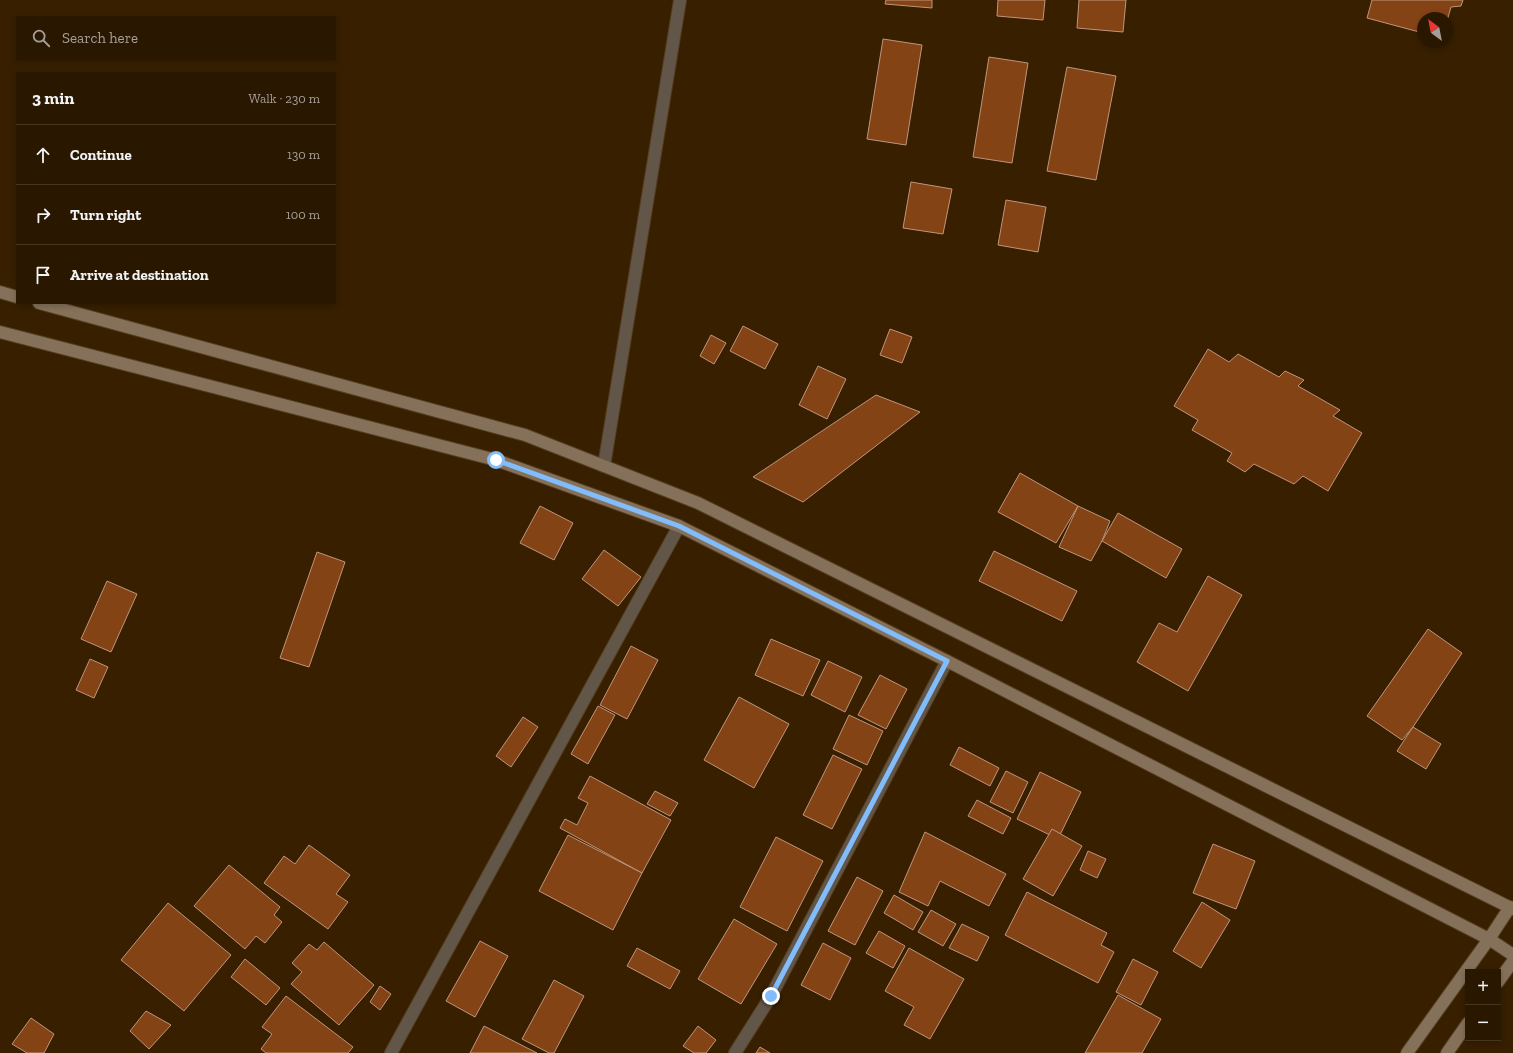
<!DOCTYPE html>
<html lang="en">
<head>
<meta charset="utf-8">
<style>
  body { margin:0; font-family:"Zilla Slab",serif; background:#35240f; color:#f1f3f6 }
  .controls { position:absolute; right:12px; bottom:12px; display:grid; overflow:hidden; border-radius:0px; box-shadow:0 2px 6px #0003 }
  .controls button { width:36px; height:36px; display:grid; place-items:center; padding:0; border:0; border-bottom:1px solid #453622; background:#291700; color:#f1f3f6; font:20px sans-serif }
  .compass { position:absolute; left:1417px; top:12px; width:36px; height:36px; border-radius:50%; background:#291700; box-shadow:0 2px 6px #0003; rotate:328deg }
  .stop { position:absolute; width:12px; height:12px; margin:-9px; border:3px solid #82bcfa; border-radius:50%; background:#fff }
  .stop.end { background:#82bcfa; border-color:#fff; box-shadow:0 1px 4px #0008 }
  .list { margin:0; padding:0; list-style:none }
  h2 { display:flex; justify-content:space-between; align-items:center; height:52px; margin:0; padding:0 16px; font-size:17px }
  h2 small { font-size:13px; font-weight:400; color:#a59f99 }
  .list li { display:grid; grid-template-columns:26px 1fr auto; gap:12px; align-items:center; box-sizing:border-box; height:60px; padding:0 16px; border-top:1px solid #453622 }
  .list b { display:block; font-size:15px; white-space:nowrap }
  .list em { font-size:13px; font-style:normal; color:#a59f99 }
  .icon { flex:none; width:22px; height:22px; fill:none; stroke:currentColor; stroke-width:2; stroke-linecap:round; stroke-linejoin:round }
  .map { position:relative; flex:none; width:1513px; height:1053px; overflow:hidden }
  .search { position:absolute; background:#291700; box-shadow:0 2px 6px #0003; left:16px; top:16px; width:320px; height:44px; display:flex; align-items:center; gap:10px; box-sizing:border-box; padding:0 14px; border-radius:0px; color:#a59f99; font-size:15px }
  .panel { position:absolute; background:#291700; box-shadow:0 2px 6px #0003; left:16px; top:72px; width:320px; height:232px; border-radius:0px }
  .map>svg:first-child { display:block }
  .building { fill:#844315; stroke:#bf957d }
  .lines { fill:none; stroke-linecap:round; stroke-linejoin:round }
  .street-casing { stroke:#543d20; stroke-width:14 }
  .secondary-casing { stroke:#543d20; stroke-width:14 }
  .street { stroke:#625648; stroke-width:12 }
  .secondary { stroke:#85715a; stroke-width:12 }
  .route { stroke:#82bcfa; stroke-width:5 }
</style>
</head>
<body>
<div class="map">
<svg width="1513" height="1053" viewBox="0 0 1513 1053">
  <rect width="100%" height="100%" fill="#371f00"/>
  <!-- building -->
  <g class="building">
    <path d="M886 0H932V8L885 4Z"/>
    <path d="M998 0H1045L1043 20 997 16Z"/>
    <path d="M1079 0H1126L1123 32 1077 28Z"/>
    <path d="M1372 0H1463L1461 6 1451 7 1447 21V18H1423V33L1367 18Z"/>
    <path d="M883 39 922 45 906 145 867 139Z"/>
    <path d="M989 57 1028 63 1012 163 973 157Z"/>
    <path d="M1067 67 1116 76 1096 180 1047 171Z"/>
    <path d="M911 182 952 189 943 234 903 228Z"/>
    <path d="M1006 200 1046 207 1038 252 998 245Z"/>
    <path d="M743 326 778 344 765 369 730 351Z"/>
    <path d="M890 329 912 337 902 363 880 355Z"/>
    <path d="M711 335 726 343 714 364 700 356Z"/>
    <path d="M1208 349 1229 362 1238 354 1279 377 1285 371 1304 380 1298 386 1340 410 1333 416 1362 433 1328 491 1303 476 1294 484 1254 464 1245 472 1227 461 1232 453 1192 430 1198 420 1174 406Z"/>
    <path d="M818 366 846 379 827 419 799 405Z"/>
    <path d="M876 395 920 412 803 502 753 477Z"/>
    <path d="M1020 473 1078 506 1056 543 998 512Z"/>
    <path d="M540 506 573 523 554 560 520 543Z"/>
    <path d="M1078 506 1110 521 1102 541 1091 561 1059 547Z"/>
    <path d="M1118 513 1182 549 1166 578 1102 541Z"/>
    <path d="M604 550 641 577 618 606 582 579Z"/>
    <path d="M994 551 1077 591 1062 621 979 581Z"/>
    <path d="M317 552 345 562 309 667 280 658Z"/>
    <path d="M1208 576 1242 595 1188 691 1137 662 1159 623 1177 632Z"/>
    <path d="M107 581 137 594 111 652 81 639Z"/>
    <path d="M1428 629 1462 653 1413 727 1402 740 1367 716Z"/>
    <path d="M771 639 820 660 803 696 755 675Z"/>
    <path d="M631 646 658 660 627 719 600 705Z"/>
    <path d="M90 659 108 667 94 698 76 690Z"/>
    <path d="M828 661 862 677 845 712 811 695Z"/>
    <path d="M880 675 907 689 886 729 858 715Z"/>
    <path d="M739 697 789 724 754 788 704 760Z"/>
    <path d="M598 706 615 715 588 764 571 754Z"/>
    <path d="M849 715 883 731 867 765 833 749Z"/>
    <path d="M523 717 538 727 511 767 496 756Z"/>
    <path d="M1413 727 1441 744 1426 769 1397 751Z"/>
    <path d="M959 747 999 768 990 786 950 765Z"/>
    <path d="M833 755 862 769 832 829 803 815Z"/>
    <path d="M1006 771 1028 782 1013 813 990 802Z"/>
    <path d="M1040 772 1081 792 1058 839 1017 819Z"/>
    <path d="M590 776 671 820 642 873 560 828 565 819 577 825 588 803 578 798Z"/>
    <path d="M655 791 678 803 670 816 647 804Z"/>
    <path d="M977 800 1011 818 1003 834 968 816Z"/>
    <path d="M1052 829 1082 846 1053 896 1023 879Z"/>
    <path d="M925 832 1006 874 989 906 940 881 928 906 899 892Z"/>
    <path d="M568 835 642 873 613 930 539 891Z"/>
    <path d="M776 837 823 861 787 931 740 907Z"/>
    <path d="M1213 844 1255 861 1236 909 1193 893Z"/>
    <path d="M309 845 350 875 336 894 348 902 328 929 264 883 284 856 295 864Z"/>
    <path d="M1088 851 1106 859 1097 878 1080 870Z"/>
    <path d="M229 865 280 907 274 915 282 922 265 943 256 936 245 949 194 906Z"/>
    <path d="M857 877 883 891 855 945 828 931Z"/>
    <path d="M1027 892 1107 933 1101 945 1114 952 1098 983 1005 935Z"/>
    <path d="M894 895 923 912 913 930 884 913Z"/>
    <path d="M1202 902 1230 920 1201 968 1173 951Z"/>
    <path d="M168 903 231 955 184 1011 121 960Z"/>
    <path d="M931 910 956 924 943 946 918 932Z"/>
    <path d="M734 919 777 944 741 1004 698 979Z"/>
    <path d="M962 924 989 937 977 961 949 948Z"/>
    <path d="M879 931 905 946 893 968 866 953Z"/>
    <path d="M480 941 508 956 475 1017 446 1001Z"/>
    <path d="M324 942 374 985 339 1025 291 984 302 972 292 963 309 944 317 950Z"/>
    <path d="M823 943 851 958 830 1000 801 985Z"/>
    <path d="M637 948 680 971 670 989 627 966Z"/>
    <path d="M909 948 964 979 930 1039 904 1025 914 1007 885 991Z"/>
    <path d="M245 959 280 988 266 1005 231 977Z"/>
    <path d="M1133 959 1158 972 1141 1005 1116 992Z"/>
    <path d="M554 980 584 996 554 1053H549L522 1039Z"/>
    <path d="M380 986 391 994 380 1010 370 1002Z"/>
    <path d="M1118 995 1161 1019 1142 1053H1085Z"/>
    <path d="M286 996 353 1047 348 1053H266L261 1049 272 1034 262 1027Z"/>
    <path d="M146 1011 171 1025 149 1049 130 1031Z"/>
    <path d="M31 1018 54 1034 44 1053H27L12 1044Z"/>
    <path d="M484 1026 537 1053H470Z"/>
    <path d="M698 1026 716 1040 706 1053H694L683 1046Z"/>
    <path d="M760 1047 770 1053H756Z"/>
  </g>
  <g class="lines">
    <defs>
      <g id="street">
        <path d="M604 466 680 0"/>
        <path d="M391 1053 679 526"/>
        <path d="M735 1053 771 996 947 661"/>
      </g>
      <g id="secondary">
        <path d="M0 292 17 297"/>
        <path d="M39 303 525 435 698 503 1513 909"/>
        <path d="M0 332 496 460 679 526 947 661 1489 939 1513 955"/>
        <path d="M1498 982 1513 961"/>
        <path d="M1407 1053 1489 939 1510 907"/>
        <path d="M1447 1053 1468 1023"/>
      </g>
    </defs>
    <!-- street casing -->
    <use href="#street" class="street-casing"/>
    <!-- secondary casing -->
    <use href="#secondary" class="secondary-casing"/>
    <!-- street -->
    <use href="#street" class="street"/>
    <!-- secondary -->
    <use href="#secondary" class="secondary"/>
  </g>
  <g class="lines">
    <!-- route -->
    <path class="route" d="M496 460 679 526 947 661 771 996"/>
  </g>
</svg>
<div class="controls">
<button>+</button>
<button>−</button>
</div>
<svg class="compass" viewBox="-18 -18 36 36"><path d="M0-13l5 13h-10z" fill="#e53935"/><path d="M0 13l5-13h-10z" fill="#a59f99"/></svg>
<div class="stop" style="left:496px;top:460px"></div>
<div class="stop end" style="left:771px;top:996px"></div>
<div class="search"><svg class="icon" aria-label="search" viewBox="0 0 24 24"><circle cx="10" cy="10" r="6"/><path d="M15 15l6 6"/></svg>Search here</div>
<section class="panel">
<h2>3 min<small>Walk · 230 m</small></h2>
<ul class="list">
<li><svg class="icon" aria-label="ahead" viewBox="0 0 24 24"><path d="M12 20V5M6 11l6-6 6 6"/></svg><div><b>Continue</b></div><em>130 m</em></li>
<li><svg class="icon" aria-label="right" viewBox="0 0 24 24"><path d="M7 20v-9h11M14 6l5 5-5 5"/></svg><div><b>Turn right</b></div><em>100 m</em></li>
<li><svg class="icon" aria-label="arrive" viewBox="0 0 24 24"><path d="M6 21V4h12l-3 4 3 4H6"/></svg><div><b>Arrive at destination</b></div></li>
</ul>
</section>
</div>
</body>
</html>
